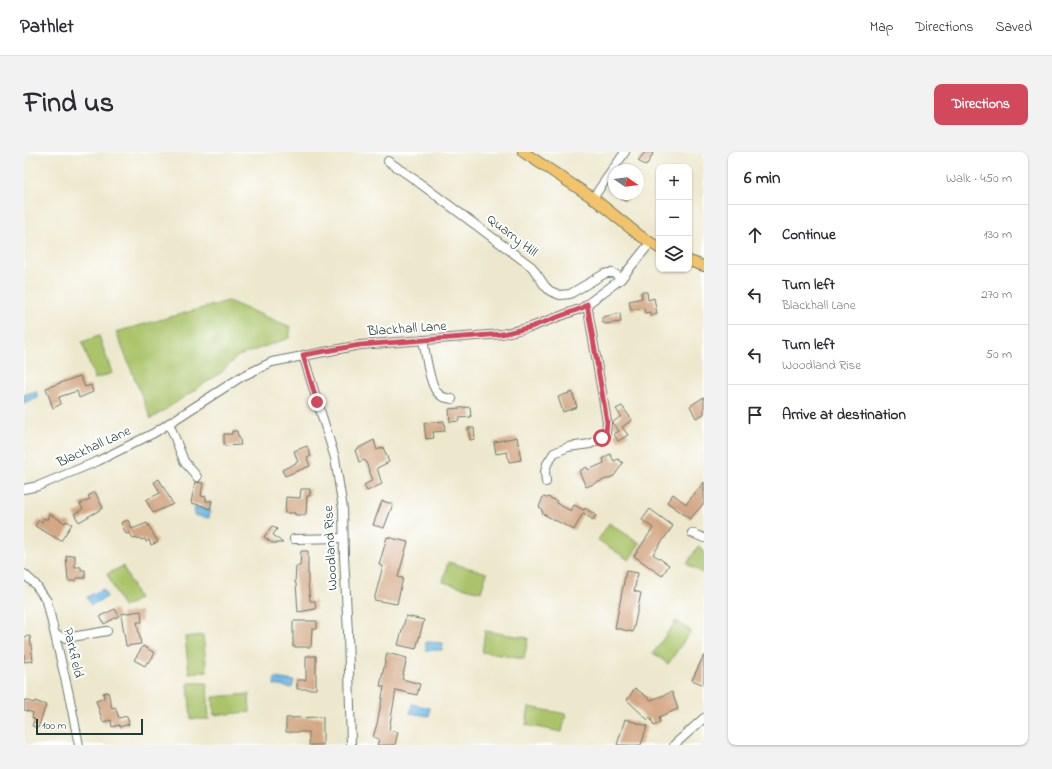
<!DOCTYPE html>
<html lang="en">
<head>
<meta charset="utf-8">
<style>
  body { margin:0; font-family:"Indie Flower",sans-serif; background:#f2f2f3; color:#2b2b33 }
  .controls { position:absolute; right:12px; top:12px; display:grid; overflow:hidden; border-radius:8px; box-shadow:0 1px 3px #0004 }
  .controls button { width:36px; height:36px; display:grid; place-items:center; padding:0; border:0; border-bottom:1px solid #e1e1e2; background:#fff; color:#2b2b33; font:20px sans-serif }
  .compass { position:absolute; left:584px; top:12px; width:36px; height:36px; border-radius:50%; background:#fff; box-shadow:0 1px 3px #0004; rotate:103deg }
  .scale { position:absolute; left:12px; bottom:10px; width:107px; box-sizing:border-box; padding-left:4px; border:2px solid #1f3d34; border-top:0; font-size:11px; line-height:14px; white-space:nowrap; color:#1f3d34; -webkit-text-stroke:3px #fff; paint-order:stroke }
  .stop { position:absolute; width:12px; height:12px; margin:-9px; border:3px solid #d1495b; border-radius:50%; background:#fff }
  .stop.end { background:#d1495b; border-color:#fff; box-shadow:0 1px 4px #0008 }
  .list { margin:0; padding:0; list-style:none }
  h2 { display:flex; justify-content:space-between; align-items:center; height:52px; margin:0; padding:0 16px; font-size:17px }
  h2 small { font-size:13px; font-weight:400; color:#7c7c81 }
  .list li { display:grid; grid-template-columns:26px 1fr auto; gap:12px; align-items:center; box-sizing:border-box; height:60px; padding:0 16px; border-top:1px solid #e1e1e2 }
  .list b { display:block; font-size:15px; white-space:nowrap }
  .list p { margin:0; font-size:13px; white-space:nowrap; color:#7c7c81 }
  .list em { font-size:13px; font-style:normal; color:#7c7c81 }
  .icon { flex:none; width:22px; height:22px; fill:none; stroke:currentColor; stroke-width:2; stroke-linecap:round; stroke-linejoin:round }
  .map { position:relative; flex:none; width:680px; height:593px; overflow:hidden; border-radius:8px }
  header { display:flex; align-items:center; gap:24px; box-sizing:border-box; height:56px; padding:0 20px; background:#fff; border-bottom:1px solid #e1e1e2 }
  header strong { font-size:19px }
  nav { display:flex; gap:22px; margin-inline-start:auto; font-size:14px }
  .intro { display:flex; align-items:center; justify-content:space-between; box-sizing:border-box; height:96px; padding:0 24px }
  h1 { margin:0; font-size:28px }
  .button { padding:10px 18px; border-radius:8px; background:#d1495b; color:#fff; font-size:14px; font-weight:700 }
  main { display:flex; gap:24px; padding:0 24px }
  aside { flex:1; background:#fff; border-radius:8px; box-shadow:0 1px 3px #0004 }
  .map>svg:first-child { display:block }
  .green { fill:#abc46a; stroke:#65804f }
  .water { fill:#6fbae8; stroke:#477c8e }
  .building { fill:#d4a885 }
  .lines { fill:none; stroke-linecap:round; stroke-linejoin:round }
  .minor-casing { stroke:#67796a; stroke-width:10 }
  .major-casing { stroke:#67796a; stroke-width:12 }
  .minor { stroke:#fff; stroke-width:8 }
  .major { stroke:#f2c36a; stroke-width:10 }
  .route { stroke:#d1495b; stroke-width:5 }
  .labels { text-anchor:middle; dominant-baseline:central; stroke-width:4; stroke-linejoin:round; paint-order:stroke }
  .street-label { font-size:14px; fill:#1f3d34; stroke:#fff }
</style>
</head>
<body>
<header>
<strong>Pathlet</strong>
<nav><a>Map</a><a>Directions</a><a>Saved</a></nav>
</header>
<div class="intro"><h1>Find us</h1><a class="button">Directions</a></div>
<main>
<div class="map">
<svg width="680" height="593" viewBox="0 0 680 593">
  <rect width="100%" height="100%" fill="#fff"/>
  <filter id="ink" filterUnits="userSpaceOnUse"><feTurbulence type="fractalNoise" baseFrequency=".025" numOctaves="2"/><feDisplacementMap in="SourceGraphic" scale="8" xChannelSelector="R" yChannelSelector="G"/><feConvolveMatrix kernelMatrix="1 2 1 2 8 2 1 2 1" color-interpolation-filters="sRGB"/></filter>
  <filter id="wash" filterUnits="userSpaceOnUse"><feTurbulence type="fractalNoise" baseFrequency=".012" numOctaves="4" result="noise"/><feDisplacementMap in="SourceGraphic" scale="16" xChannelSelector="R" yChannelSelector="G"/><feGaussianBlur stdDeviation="0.9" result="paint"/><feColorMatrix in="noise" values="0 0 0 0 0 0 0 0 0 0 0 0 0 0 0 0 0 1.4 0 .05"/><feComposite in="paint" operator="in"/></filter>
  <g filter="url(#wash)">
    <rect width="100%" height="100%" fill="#ede8cd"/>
    <!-- green -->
    <g class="green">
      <path d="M204 149 267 175 265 186 214 204 198 220 127 267 92 180Z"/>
      <path d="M75 184 88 221 71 227 58 190Z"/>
      <path d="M585 371 616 391 605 408 574 388Z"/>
      <path d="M674 394 680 398V422L663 412Z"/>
      <path d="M424 410 463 421 457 440 419 430Z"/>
      <path d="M99 414 115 447 99 455 83 422Z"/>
      <path d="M652 469 667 479 644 512 629 501Z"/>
      <path d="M461 479 504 486 500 507 458 500Z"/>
      <path d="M179 483 183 519 165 521 161 485Z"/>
      <path d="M164 531H183L185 567H167Z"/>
      <path d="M225 542 226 560 190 563 189 545Z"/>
      <path d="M505 555 542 562 538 580 502 573Z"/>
    </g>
    <!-- water -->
    <g class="water">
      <path d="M12 239 14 246 0 251V243Z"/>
      <path d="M171 355 186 358 185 366 170 363Z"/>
      <path d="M79 437 83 445 67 453 63 445Z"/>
      <path d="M402 490 419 491 418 498H402Z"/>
      <path d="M251 526 270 529 268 536 250 533Z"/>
      <path d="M388 552 406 556 405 564 386 561Z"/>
    </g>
    <g id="blocks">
      <!-- building -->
      <g class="building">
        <path d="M621 0H626L629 2 622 14 614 9Z"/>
        <path d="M591 42H607L602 50Z"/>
        <path d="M617 140H623L624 148 630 146 633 162 626 164V160L621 161 620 156 607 158 605 149 618 146Z"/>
        <path d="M596 161 597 170 581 172 578 170V167L579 165Z"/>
        <path d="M56 224 61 235 67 233 69 240 55 246 53 239 35 245 37 252 29 256 22 236Z"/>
        <path d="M548 240 553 255 539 260 534 245Z"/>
        <path d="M680 245V262L672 266 666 254Z"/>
        <path d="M598 254 608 268 598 275 604 283 594 289 590 282 595 279 588 271 597 264 592 257Z"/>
        <path d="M446 255 447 265 435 266V269L426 270 425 257Z"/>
        <path d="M420 269 421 279 409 280 410 286 402 287 400 271Z"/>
        <path d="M444 276H450L451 287 446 288Z"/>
        <path d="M208 279H213L214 284H215L217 293 200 294V282H208Z"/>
        <path d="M493 285 497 308 485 310 483 300 472 302 470 290Z"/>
        <path d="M350 288 353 298 359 295 365 310 353 316 358 332 343 339 340 333 349 328 341 308 335 310 331 298Z"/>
        <path d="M283 294 287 304 283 306 286 314 261 324 258 318 274 310 270 299Z"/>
        <path d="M586 302 590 309 594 307 599 311 590 324 562 335 555 319 563 315 564 318 580 311 579 306Z"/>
        <path d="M135 327 149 352 129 361 122 348 136 341 130 330Z"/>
        <path d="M171 330 179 331 177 344 182 345V349H188L186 357 180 355V354L167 351Z"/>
        <path d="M680 330V351L666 367 643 350 649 342 662 352Z"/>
        <path d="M277 337H286V344H283L282 363H271V361H261L262 345 276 346Z"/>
        <path d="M71 340 79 356 55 370 50 362 59 357 56 352 66 347 64 344Z"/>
        <path d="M519 345 523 346 524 345 533 349 532 351 547 359 550 353 560 358 561 356 572 363 569 368 559 361 550 378 519 362 517 356 515 355Z"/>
        <path d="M358 349 369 352 360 376 349 373Z"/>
        <path d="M626 357 649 374 629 402 645 413 638 424 610 404 629 376 618 368Z"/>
        <path d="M26 362 41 371 42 369 48 372 37 389 11 374 15 368 18 370 20 366 24 368Z"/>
        <path d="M104 368 108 377 123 371 134 390 127 393 125 388 122 390 121 387 117 388 116 386 113 387 112 386 109 387 106 381 102 382 97 371Z"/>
        <path d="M248 374 253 377 249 383 259 391H248L240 385Z"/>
        <path d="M363 385 384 390 374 425 379 426 373 452 350 448 359 414 355 413Z"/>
        <path d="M277 399H284V431L286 449H291L292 457 274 460 272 431H271L272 414H276Z"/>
        <path d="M51 403V415H57V418H61V426H52V429H44L42 404Z"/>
        <path d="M602 419 614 421 610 439 617 441 609 480 591 476Z"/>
        <path d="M91 457 95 464 80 472 76 464Z"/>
        <path d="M117 459 118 470H113L117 492 102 494 97 462Z"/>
        <path d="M382 464 400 468 392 497 374 493Z"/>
        <path d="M269 469H293V477H288L287 495H269Z"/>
        <path d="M6 484 9 509 0 510V485Z"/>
        <path d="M119 494 131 501 125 511 123 510 121 514 110 508Z"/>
        <path d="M363 501 383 506 378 527 396 532 393 543 372 538 365 578 374 580 371 593H353L355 587 349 585 353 572 360 535 356 534Z"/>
        <path d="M680 503V533L668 528Z"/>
        <path d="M282 504H292V537H273V528H282Z"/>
        <path d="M611 536 627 548 648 540 654 557 635 565 636 570 630 574 626 565 624 568 603 548Z"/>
        <path d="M84 540 88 556 91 555 95 566 103 564 105 572 96 575 95 573 88 575 87 568 79 570 72 549 80 546 79 541Z"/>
        <path d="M0 548 10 551 11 549 22 553 14 576 8 574 11 567 8 566 9 561 0 558Z"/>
        <path d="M299 565V593H285V580H262V566Z"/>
        <path d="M601 567 623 574 617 593H593Z"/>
      </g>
    </g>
  </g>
  <g filter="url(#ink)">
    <use href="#blocks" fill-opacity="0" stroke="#67796a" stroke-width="1"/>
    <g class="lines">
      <defs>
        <g id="minor">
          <path d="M364 9 390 27 508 115 521 134 526 139 536 143 546 142 580 122C588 119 591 121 597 127"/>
          <path d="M569 46 601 0"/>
          <path d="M399 188C402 201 405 236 416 243 419 246 424 246 428 247"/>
          <path d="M279 203 311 306 319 357 320 405 324 481 327 593"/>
          <path d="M145 271 160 309C164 315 169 319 173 325"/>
          <path d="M522 330 521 320 523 312 530 301 544 295 566 292 578 286 582 281 583 270 563 152"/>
          <path d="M0 337 14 334 74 309 130 281 217 225 248 210 336 193 478 182 507 175 558 156 597 127 626 91"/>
          <path d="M668 381 680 386"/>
          <path d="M270 387 319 386"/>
          <path d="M0 422 11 432 23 449 45 543 55 593"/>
          <path d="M32 483 42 486 83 479"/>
          <path d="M650 593 680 566"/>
        </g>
        <g id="major">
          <path d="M499 0 569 46 615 83 635 96"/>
          <path d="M665 109 680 114"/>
        </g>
      </defs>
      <!-- minor casing -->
      <use href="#minor" class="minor-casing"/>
      <!-- major casing -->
      <use href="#major" class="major-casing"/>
      <!-- minor -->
      <use href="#minor" class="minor"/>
      <!-- major -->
      <use href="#major" class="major"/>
    </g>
  </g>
  <g class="lines" filter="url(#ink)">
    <!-- route -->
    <path class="route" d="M293 250 279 203 336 193 478 182 507 175 558 156 563 152 583 270 582 281 578 286"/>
  </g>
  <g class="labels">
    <!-- street labels -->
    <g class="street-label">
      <text transform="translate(488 84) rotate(38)">Quarry Hill</text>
      <text transform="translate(383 177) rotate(-4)">Blackhall Lane</text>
      <text transform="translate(70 295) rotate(-25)">Blackhall Lane</text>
      <text transform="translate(307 396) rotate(-93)">Woodland Rise</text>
      <text transform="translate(49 501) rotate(77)">Parkfield</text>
    </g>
  </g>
</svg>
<div class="controls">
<button>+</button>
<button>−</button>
<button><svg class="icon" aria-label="layers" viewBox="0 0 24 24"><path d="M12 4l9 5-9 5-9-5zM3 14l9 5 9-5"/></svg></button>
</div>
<svg class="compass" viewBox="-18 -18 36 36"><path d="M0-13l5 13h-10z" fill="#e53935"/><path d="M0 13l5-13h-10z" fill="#7c7c81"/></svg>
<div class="scale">100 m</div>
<div class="stop" style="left:578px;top:286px"></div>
<div class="stop end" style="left:293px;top:250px"></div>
</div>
<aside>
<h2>6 min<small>Walk · 450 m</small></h2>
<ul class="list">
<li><svg class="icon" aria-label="ahead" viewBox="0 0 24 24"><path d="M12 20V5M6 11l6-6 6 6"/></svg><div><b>Continue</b></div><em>130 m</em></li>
<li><svg class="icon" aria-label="left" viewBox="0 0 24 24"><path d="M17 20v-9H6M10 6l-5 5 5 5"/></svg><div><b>Turn left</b><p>Blackhall Lane</p></div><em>270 m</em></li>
<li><svg class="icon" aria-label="left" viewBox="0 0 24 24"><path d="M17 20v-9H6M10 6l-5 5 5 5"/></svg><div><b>Turn left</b><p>Woodland Rise</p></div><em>50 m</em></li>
<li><svg class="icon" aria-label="arrive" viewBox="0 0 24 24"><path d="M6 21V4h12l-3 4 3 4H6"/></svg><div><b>Arrive at destination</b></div></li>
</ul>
</aside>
</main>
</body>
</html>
